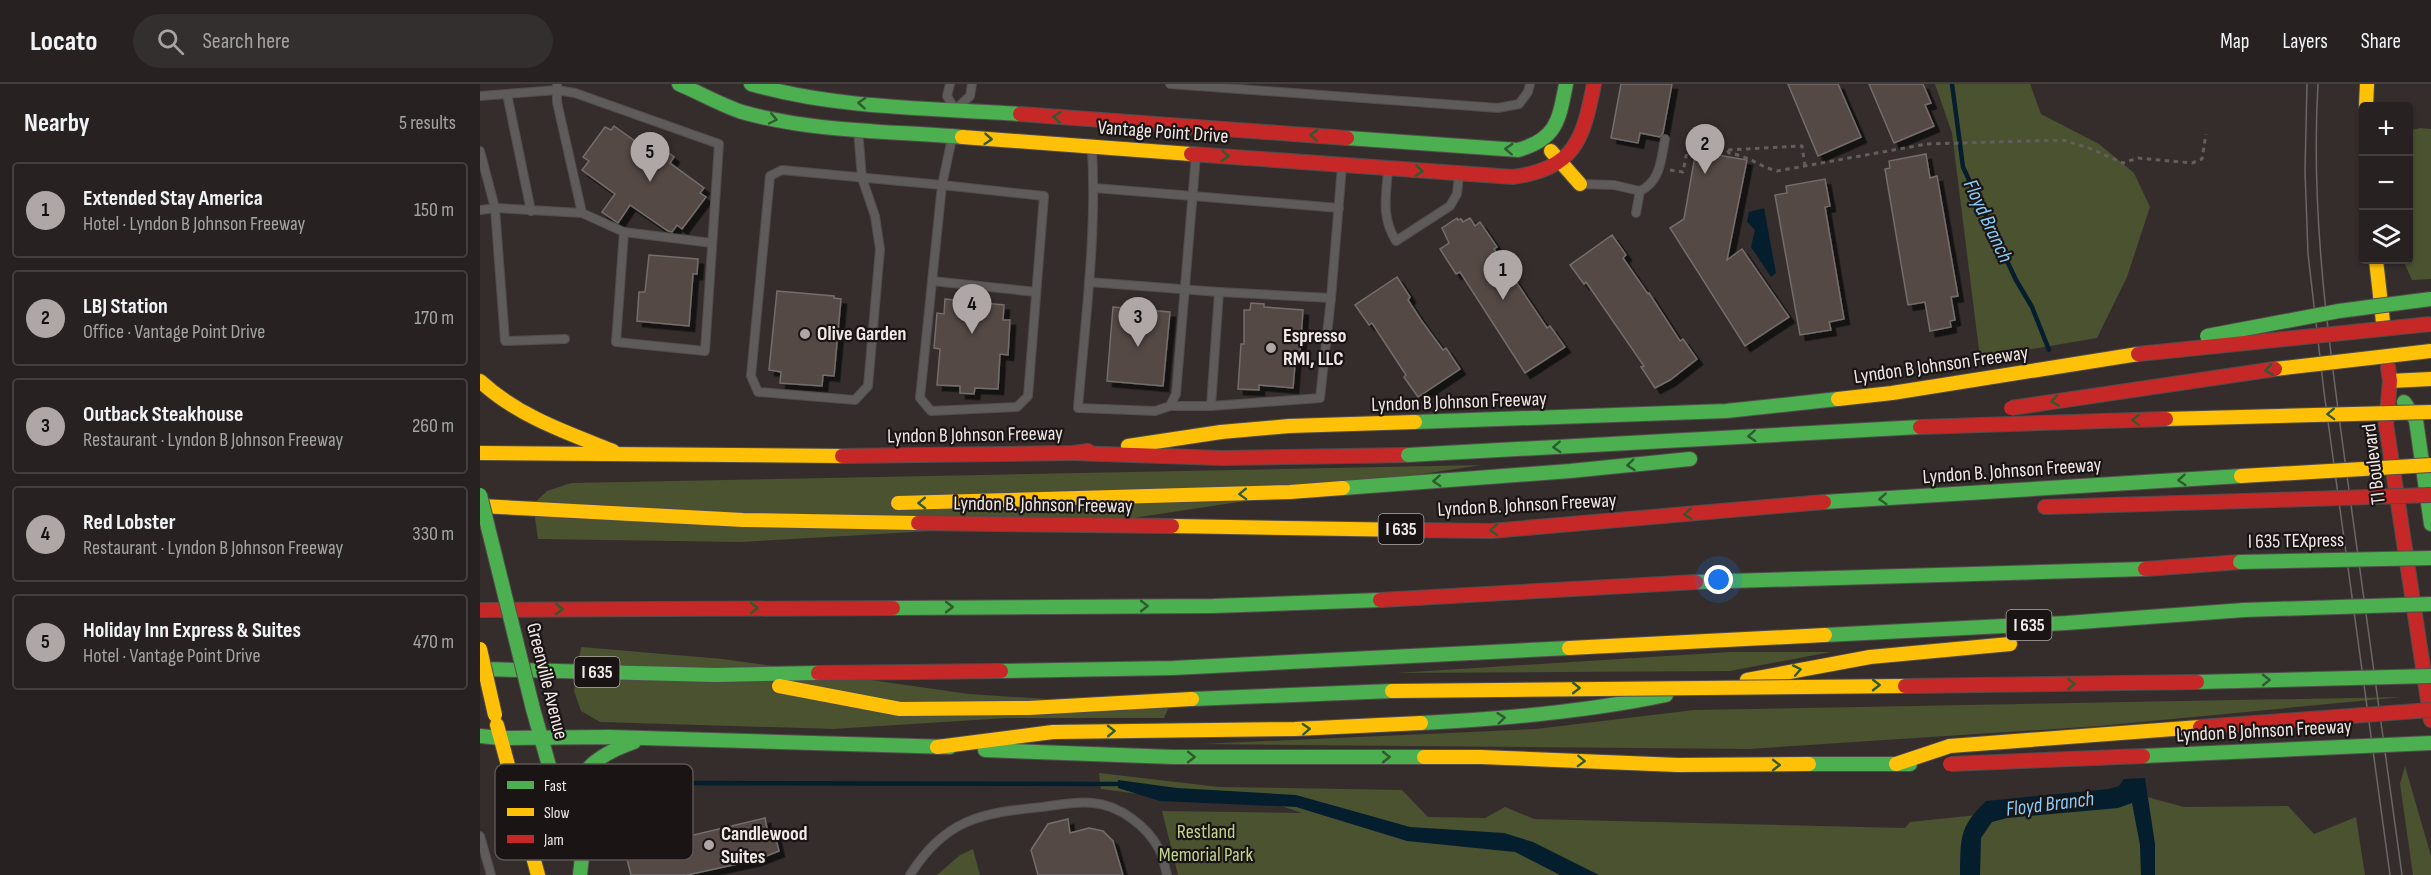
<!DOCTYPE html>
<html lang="en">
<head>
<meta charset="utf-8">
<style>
  body { margin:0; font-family:"Sofia Sans Condensed",sans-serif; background:#332f2e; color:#f1f3f6 }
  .controls { position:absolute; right:18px; top:18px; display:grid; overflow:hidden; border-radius:6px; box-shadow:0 2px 4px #0004 }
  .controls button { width:54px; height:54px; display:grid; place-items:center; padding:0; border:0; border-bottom:2px solid #433f3f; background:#272221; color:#f1f3f6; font:30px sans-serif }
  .you { position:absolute; left:1239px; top:496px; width:21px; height:21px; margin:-15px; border:4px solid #fff; border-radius:50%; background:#1a73e8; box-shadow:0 0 0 9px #1a73e833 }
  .badge { display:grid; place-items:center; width:39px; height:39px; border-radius:50%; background:#aea7a5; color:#111; font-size:20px; font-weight:700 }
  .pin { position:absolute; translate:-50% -50px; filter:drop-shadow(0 2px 3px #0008) }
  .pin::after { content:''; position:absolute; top:32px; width:21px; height:18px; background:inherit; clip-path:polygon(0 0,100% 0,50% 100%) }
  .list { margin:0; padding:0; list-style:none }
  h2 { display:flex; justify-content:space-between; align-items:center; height:78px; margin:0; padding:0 24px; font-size:26px }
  h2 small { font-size:20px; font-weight:400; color:#a4a4a5 }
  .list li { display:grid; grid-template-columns:39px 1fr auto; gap:18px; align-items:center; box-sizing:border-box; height:96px; margin:0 12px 12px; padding:0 12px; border:2px solid #433f3f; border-radius:6px }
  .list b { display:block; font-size:22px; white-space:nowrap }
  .list p { margin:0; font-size:20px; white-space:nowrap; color:#a4a4a5 }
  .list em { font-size:20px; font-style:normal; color:#a4a4a5 }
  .icon { flex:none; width:33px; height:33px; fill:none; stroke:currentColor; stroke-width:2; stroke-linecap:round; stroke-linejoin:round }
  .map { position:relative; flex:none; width:1951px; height:791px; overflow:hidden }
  header { display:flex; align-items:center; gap:36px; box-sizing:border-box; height:84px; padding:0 30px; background:#272221; border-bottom:2px solid #433f3f }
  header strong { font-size:28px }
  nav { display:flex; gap:33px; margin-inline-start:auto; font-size:21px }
  .search { width:420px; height:54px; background:#332f2e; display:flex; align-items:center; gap:15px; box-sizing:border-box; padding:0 21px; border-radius:33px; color:#a4a4a5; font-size:22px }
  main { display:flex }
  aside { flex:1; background:#272221 }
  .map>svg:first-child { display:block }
  .green { fill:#4a5230 }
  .water { fill:#051e2e }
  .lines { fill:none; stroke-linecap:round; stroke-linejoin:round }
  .stream { stroke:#051e2e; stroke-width:4.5 }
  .building { fill:#544844; stroke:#736d6c; stroke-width:1.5; filter:url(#shadow) }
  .lane-casing { stroke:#524c4b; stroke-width:10 }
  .fast-casing { stroke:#524c4b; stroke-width:16 }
  .slow-casing { stroke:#524c4b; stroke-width:16 }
  .jam-casing { stroke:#524c4b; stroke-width:16 }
  .path { stroke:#635e5d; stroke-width:3; stroke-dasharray:4.5 4.5; stroke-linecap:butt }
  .lane { stroke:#5f5b5a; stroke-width:8 }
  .fast { stroke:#4caf50; stroke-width:14 }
  .slow { stroke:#ffc107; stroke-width:14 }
  .jam { stroke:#c62828; stroke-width:14 }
  .tram { stroke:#6b6766; stroke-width:1.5 }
  .fast-bridge-casing { stroke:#524c4b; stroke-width:16; stroke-linecap:butt }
  .slow-bridge-casing { stroke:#524c4b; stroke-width:16; stroke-linecap:butt }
  .jam-bridge-casing { stroke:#524c4b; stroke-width:16; stroke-linecap:butt }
  .fast-bridge { stroke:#4caf50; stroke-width:14 }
  .slow-bridge { stroke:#ffc107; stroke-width:14 }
  .jam-bridge { stroke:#c62828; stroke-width:14 }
  .oneway { stroke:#305a2f }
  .poi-dot { fill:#aea7a5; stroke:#1a1514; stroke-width:2 }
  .labels { text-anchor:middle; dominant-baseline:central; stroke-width:4.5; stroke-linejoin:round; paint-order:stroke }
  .shield { fill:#1a1514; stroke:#b0a9a7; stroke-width:1.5 }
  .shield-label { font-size:18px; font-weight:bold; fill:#f0e8e6 }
  .street-label { font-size:20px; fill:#f0e8e6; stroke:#1a1514 }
  .poi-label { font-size:20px; font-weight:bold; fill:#f0e8e6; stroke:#1a1514; text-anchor:start }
  .park-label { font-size:20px; fill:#c1d48d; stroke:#1a1514 }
  .water-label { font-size:21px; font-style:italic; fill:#86cdfa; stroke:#1a1514 }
  .key { fill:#1a1514; stroke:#5a5453; stroke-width:1.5 }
  .key-label { font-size:16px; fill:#f0e8e6 }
</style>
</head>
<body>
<header>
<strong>Locato</strong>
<div class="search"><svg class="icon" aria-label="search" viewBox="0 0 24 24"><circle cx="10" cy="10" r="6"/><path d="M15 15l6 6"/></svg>Search here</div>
<nav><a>Map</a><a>Layers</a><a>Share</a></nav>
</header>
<main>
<aside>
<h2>Nearby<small>5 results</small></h2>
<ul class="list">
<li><span class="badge">1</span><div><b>Extended Stay America</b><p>Hotel · Lyndon B Johnson Freeway</p></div><em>150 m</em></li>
<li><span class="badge">2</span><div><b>LBJ Station</b><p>Office · Vantage Point Drive</p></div><em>170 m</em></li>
<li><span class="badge">3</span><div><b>Outback Steakhouse</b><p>Restaurant · Lyndon B Johnson Freeway</p></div><em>260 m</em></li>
<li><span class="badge">4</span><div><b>Red Lobster</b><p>Restaurant · Lyndon B Johnson Freeway</p></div><em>330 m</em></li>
<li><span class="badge">5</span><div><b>Holiday Inn Express &amp; Suites</b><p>Hotel · Vantage Point Drive</p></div><em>470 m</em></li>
</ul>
</aside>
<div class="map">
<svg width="1951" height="791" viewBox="0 0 1951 791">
  <defs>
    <filter id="shadow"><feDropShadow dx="5.5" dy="5.5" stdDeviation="0" flood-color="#0009"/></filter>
  </defs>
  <rect width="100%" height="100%" fill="#342d2c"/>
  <!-- green -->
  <g class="green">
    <path d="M1455 0H1550L1561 30 1619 60 1654 89 1670 123 1647 193 1617 254 1500 274 1472 49Z"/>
    <path d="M1940 44 1951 45V195L1932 196 1923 176H1928L1929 47Z"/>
    <path d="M1002 381 640 436 261 458 58 455 53 420 67 407 91 399Z"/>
    <path d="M101 563 243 575 489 610 689 623 684 634H527L353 645 120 638 101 627 94 607Z"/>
    <path d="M1250 568H1351L1250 587 916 589Z"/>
    <path d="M1922 613 1619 642 1269 665 721 660 1056 645 1214 626Z"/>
    <path d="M1925 682 1951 772V791H1933L1920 700Z"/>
    <path d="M619 689 739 703 922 706 948 733 1005 734 1025 723 1054 735 1425 744 1430 738 1667 713 1704 723 1808 722 1834 750 1876 733 1885 791H698L682 727 822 729 774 713 720 718 621 705Z"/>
    <path d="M493 765 500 791H457L480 771Z"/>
  </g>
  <!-- water -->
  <g class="water">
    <path d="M1284 124 1296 189 1291 193 1271 163 1275 146 1267 138 1269 128Z"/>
    <path d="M1665 694 1675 760V791H1661L1660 761 1652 719 1638 724 1527 734 1512 738 1501 754 1500 791H1480C1481 755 1478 744 1506 717L1629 705 1639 702 1644 695Z"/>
    <path d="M638 696 697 704 816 711 930 743 1024 749 1053 758 1119 791H1080L1035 768 927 757 816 723 680 717 638 704Z"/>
  </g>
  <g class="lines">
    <!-- stream -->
    <g class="stream">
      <path d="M1472 0 1483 83 1536 196 1552 223 1569 266"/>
      <path d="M137 699 644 700"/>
    </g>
  </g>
  <!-- building -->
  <g class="building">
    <path d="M1141 0H1192L1183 49 1180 53 1160 49 1158 59 1131 54Z"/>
    <path d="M1308 0H1358L1381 53 1338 72Z"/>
    <path d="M1389 0H1443L1451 19 1445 21 1454 42 1414 59Z"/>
    <path d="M134 42 165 64 171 56 194 73 190 79 224 104 220 109 226 113 202 145 197 141 192 148 188 147 150 121 138 139 122 128 135 110 102 86 109 77 103 73 125 43 131 46Z"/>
    <path d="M1232 70 1267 76 1247 176 1262 165 1309 233 1265 262 1190 144 1204 135 1215 72 1231 75Z"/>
    <path d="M1446 70 1450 94 1457 92 1478 212 1471 213 1475 236 1470 237 1471 243 1450 247 1445 218 1428 221 1405 85 1410 84 1409 77Z"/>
    <path d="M1345 95 1350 122 1345 123 1364 235 1349 238 1351 246 1320 251 1295 111 1307 109 1306 102Z"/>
    <path d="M977 134 978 136 981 135 983 138 990 134 995 142 1000 138 1017 163 1014 165 1067 244 1070 242 1085 263 1045 289 980 188 976 190 960 165 969 159 962 144Z"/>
    <path d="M1132 151 1146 171 1143 174 1168 210 1169 209 1200 257 1203 255 1217 275 1190 296 1175 304 1161 283 1164 282 1106 198 1104 200 1090 181Z"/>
    <path d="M169 171 218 175 217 190H213L209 242 157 237 159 208H165Z"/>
    <path d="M917 193 930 213 928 216 941 236 963 266 966 264 980 285 938 313 924 293 926 291 892 239 889 241 875 221Z"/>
    <path d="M297 207 354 212V214L361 215 354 292 343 291 342 302 300 299 301 288 289 286Z"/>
    <path d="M465 215 524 221 523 236H530L528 271 520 270 518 305 495 304 494 310 480 309V302L457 301 460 265 454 264 457 229 464 230Z"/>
    <path d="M771 219 784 220V223L823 226 820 268H816L813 304 779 301V306L758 305 761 260H764V226H770Z"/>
    <path d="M633 223 690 228 683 302 627 297Z"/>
    <path d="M285 734 288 749 294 747 299 767 276 776 207 791H151L145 767 161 763 159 758 178 753 180 759Z"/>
    <path d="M588 735 590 749 609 744 623 747 633 757 643 791H558L551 766 568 740Z"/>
  </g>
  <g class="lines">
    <defs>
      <g id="lane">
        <path d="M470 0 467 12 475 26 490 12 492 0"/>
        <path d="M690 0 1018 24 1039 20 1048 8 1050 0"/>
        <path d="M27 10 51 127"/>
        <path d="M0 12 77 6 95 9 239 60 225 267 136 258 144 148 102 129 77 18V0"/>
        <path d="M378 46 382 94 395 132 400 165 388 302 375 316 278 308 271 292 290 92 302 86 462 101 440 314 451 327 537 323 548 312 564 112 462 101 472 54"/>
        <path d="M612 65C617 151 605 238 598 324L675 327 690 322 696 310 716 71"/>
        <path d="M0 67 15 124 25 257 85 255"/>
        <path d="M908 86C906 113 901 133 916 157L970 122 977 110 979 91"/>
        <path d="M1101 100 1134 101 1160 107C1181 97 1181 75 1185 55"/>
        <path d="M615 104 859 124"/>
        <path d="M0 126 15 124 102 129"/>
        <path d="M1156 129 1160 107"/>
        <path d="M144 148 232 159"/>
        <path d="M452 197 556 208"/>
        <path d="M609 198 739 208 731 322 840 314 851 214 862 82"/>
        <path d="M739 208 851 214"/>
        <path d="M690 322H731"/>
        <path d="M0 752 11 791"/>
        <path d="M430 791C465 735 501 729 562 723 579 721 597 717 613 719 639 721 667 742 679 765 683 772 685 783 687 791"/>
      </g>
      <g id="fast">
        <path d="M199 0C220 9 241 21 262 28 333 48 409 47 482 53"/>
        <path d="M271 0C357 25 451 24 540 30"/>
        <path d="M867 54 1038 66C1077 55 1079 36 1086 0"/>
        <path d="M1924 318 1936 336 1951 440"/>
        <path d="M935 338 1246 327 1358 315"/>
        <path d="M863 404 1090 387 1210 375"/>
        <path d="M1344 418 1761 392"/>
        <path d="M1216 498 1665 485"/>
        <path d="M413 524 733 522 900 516"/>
        <path d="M1345 551 1586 539 1764 526"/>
        <path d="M0 585 235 591 338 589"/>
        <path d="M521 587 693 584 1089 564"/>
        <path d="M712 615 912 607"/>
        <path d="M53 625 92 763"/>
        <path d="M941 639C1023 635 1105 628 1186 611"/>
        <path d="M0 652 20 654 129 653 470 663"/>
        <path d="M505 666 693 673H944"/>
        <path d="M1329 680H1430"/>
        <path d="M100 791C101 780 103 769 103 758 103 746 98 734 97 721 95 684 123 669 154 658"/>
      </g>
      <g id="slow">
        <path d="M1886 22 1887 0"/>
        <path d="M482 53 711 70"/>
        <path d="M1071 67 1100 100"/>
        <path d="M1896 176 1903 238"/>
        <path d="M0 297C38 332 85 348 133 367"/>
        <path d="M1910 297 1951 295"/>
        <path d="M1358 315 1412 309 1658 270"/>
        <path d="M648 362 741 348 809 342 935 338"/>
        <path d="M0 369 362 372"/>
        <path d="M418 419 810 408 863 404"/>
        <path d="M0 422 263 436 438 439"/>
        <path d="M692 442 932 446"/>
        <path d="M1089 564 1345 551"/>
        <path d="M1267 596 1390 573 1530 560"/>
        <path d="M299 602 420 625 549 624 712 615"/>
        <path d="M17 641 58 791"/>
        <path d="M457 663 573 648 815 645 941 639"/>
        <path d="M944 673H1000L1198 681 1329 680"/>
        <path d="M1416 680 1470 662"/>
      </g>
      <g id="jam">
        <path d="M540 30 867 54"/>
        <path d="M711 70 1033 93C1095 84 1103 56 1114 0"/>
        <path d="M1908 283 1910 297 1906 340 1951 636"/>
        <path d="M593 369 742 374 928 371"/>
        <path d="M362 372 593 369 608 367"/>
        <path d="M1565 423 1764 417"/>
        <path d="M438 439 692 442"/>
        <path d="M932 446 1011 447 1344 418"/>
        <path d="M1665 485 1760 478"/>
        <path d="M900 516 1216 498"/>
        <path d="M0 526 413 524"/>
        <path d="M338 589 521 587"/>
      </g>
    </defs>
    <!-- lane casing -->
    <use href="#lane" class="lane-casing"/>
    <!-- fast casing -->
    <use href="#fast" class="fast-casing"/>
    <!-- slow casing -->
    <use href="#slow" class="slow-casing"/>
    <!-- jam casing -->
    <use href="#jam" class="jam-casing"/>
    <!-- path -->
    <g class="path">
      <path d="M1248 66 1322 62 1325 82"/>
      <path d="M1190 86 1203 88 1208 62 1217 58 1247 66 1249 69C1271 73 1278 82 1297 87L1447 60 1583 56 1609 64 1643 79 1658 74 1712 79 1722 75 1726 50"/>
    </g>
    <!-- lane -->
    <use href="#lane" class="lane"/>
    <!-- fast -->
    <use href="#fast" class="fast"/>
    <!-- slow -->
    <use href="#slow" class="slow"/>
    <!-- jam -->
    <use href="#jam" class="jam"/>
    <!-- tram -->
    <g class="tram">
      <path d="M1827 0 1825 87 1828 170 1844 308 1910 791"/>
      <path d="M1838 0C1830 134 1850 267 1868 399 1886 529 1904 660 1922 791"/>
    </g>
    <defs>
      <g id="fast-bridge">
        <path d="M1727 252 1859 227 1951 215"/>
        <path d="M928 371 1440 343"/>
        <path d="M0 411 53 625"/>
        <path d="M1760 478 1951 474"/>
        <path d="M1764 526 1951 520"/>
        <path d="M1717 598 1951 592"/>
        <path d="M1663 672 1951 659"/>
      </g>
      <g id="slow-bridge">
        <path d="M1795 285 1951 267"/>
        <path d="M1686 335 1951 328"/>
        <path d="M1761 392 1951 381"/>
        <path d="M0 565 15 631"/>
        <path d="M912 607 1425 602"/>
        <path d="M1470 662 1720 643"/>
      </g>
      <g id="jam-bridge">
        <path d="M1658 270 1951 240"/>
        <path d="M1531 324 1795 285"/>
        <path d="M1440 343 1686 335"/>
        <path d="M1764 417 1951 411"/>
        <path d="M1425 602 1717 598"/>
        <path d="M1720 643 1951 626"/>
        <path d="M1470 680 1663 672"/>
      </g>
    </defs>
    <!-- fast-bridge casing -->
    <use href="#fast-bridge" class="fast-bridge-casing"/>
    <!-- slow-bridge casing -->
    <use href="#slow-bridge" class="slow-bridge-casing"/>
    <!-- jam-bridge casing -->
    <use href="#jam-bridge" class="jam-bridge-casing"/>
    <!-- fast-bridge -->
    <use href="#fast-bridge" class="fast-bridge"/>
    <!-- slow-bridge -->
    <use href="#slow-bridge" class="slow-bridge"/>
    <!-- jam-bridge -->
    <use href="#jam-bridge" class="jam-bridge"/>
  </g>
  <!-- one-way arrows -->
  <defs><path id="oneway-chevron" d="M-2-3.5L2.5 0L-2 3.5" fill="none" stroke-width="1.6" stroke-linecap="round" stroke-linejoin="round" transform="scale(1.5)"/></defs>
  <g class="oneway">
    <use href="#oneway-chevron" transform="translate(382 19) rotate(-176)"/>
    <use href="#oneway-chevron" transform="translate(577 33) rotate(-176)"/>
    <use href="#oneway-chevron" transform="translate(293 35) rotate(12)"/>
    <use href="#oneway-chevron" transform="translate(834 51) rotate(-176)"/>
    <use href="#oneway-chevron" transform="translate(508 55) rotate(4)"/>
    <use href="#oneway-chevron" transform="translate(1029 65) rotate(-177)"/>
    <use href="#oneway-chevron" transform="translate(745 72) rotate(4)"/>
    <use href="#oneway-chevron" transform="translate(939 87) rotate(4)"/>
    <use href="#oneway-chevron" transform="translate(1789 286) rotate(172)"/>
    <use href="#oneway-chevron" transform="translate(1575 317) rotate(171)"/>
    <use href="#oneway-chevron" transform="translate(1851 330) rotate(178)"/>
    <use href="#oneway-chevron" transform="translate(1656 336) rotate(178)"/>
    <use href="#oneway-chevron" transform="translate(1272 352) rotate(177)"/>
    <use href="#oneway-chevron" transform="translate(1077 363) rotate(177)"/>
    <use href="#oneway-chevron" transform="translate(1151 381) rotate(174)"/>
    <use href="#oneway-chevron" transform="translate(1702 396) rotate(176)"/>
    <use href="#oneway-chevron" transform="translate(957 397) rotate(176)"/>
    <use href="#oneway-chevron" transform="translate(763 410) rotate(178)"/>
    <use href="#oneway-chevron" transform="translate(1403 415) rotate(176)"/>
    <use href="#oneway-chevron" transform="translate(442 419) rotate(179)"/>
    <use href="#oneway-chevron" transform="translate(1208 430) rotate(175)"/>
    <use href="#oneway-chevron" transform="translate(1014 446) rotate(177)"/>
    <use href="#oneway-chevron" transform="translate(664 522)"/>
    <use href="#oneway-chevron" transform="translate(469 523)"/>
    <use href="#oneway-chevron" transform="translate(274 524)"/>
    <use href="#oneway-chevron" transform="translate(79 525)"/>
    <use href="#oneway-chevron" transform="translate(1317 586) rotate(-11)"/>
    <use href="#oneway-chevron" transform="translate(1786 596) rotate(-1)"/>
    <use href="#oneway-chevron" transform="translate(1591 600)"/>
    <use href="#oneway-chevron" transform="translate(1396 601)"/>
    <use href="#oneway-chevron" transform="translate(1096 604)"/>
    <use href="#oneway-chevron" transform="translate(1021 634) rotate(-6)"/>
    <use href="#oneway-chevron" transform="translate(826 645) rotate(-3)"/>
    <use href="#oneway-chevron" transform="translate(631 647) rotate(-1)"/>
    <use href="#oneway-chevron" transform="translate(711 673)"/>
    <use href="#oneway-chevron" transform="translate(906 673)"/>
    <use href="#oneway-chevron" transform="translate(1101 677) rotate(2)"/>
    <use href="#oneway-chevron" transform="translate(1296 681)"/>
  </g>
  <!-- markers -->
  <g class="poi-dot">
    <circle cx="325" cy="250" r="6"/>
    <circle cx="791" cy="264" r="6"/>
    <circle cx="229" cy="761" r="6"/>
  </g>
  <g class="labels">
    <!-- shield labels -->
    <g class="shield">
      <rect x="898.5" y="430" width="45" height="30" rx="4.5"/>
      <rect x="1526.5" y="526" width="45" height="30" rx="4.5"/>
      <rect x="94.5" y="573" width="45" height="30" rx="4.5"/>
    </g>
    <g class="shield-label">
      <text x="921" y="445">I 635</text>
      <text x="1549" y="541">I 635</text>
      <text x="117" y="588">I 635</text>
    </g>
    <!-- street labels -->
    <g class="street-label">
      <text transform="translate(683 48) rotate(4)">Vantage Point Drive</text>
      <text transform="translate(1461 281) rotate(-8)">Lyndon B Johnson Freeway</text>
      <text transform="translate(979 318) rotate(-2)">Lyndon B Johnson Freeway</text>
      <text transform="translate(495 351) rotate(-1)">Lyndon B Johnson Freeway</text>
      <text transform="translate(1894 380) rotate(-97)">TI Boulevard</text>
      <text transform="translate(1532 387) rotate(-4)">Lyndon B. Johnson Freeway</text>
      <text transform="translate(563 421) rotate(1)">Lyndon B. Johnson Freeway</text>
      <text transform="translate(1047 421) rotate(-3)">Lyndon B. Johnson Freeway</text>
      <text transform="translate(1816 457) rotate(-1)">I 635 TEXpress</text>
      <text transform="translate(67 597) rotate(76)">Greenville Avenue</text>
      <text transform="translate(1784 647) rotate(-3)">Lyndon B Johnson Freeway</text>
    </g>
    <!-- poi labels -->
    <g class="poi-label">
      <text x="337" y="250">Olive Garden</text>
      <text x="803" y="252">Espresso<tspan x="803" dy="23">RMI, LLC</tspan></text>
      <text x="241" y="750">Candlewood<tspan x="241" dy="23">Suites</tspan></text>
    </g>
    <!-- park labels -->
    <g class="park-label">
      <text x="726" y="748">Restland<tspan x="726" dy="23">Memorial Park</tspan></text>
    </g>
    <!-- water labels -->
    <g class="water-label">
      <text transform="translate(1508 137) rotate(65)">Floyd Branch</text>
      <text transform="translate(1570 720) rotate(-7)">Floyd Branch</text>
    </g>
  </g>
  <!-- legend -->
  <rect x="15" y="680" width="198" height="96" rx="9" class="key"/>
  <rect x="27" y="697" width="27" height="8" fill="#4caf50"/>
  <rect x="27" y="724" width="27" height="8" fill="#ffc107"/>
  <rect x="27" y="751" width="27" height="8" fill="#c62828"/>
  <g class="key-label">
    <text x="64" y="707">Fast</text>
    <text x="64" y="734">Slow</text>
    <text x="64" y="761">Jam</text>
  </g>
</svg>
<div class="controls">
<button>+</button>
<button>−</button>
<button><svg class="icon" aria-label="layers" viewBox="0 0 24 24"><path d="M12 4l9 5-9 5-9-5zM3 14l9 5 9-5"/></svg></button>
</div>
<div class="you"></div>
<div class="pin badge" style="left:1023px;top:216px">1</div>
<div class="pin badge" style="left:1225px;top:90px">2</div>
<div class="pin badge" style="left:658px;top:263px">3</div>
<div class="pin badge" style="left:492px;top:250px">4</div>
<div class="pin badge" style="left:170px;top:98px">5</div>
</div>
</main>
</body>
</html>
